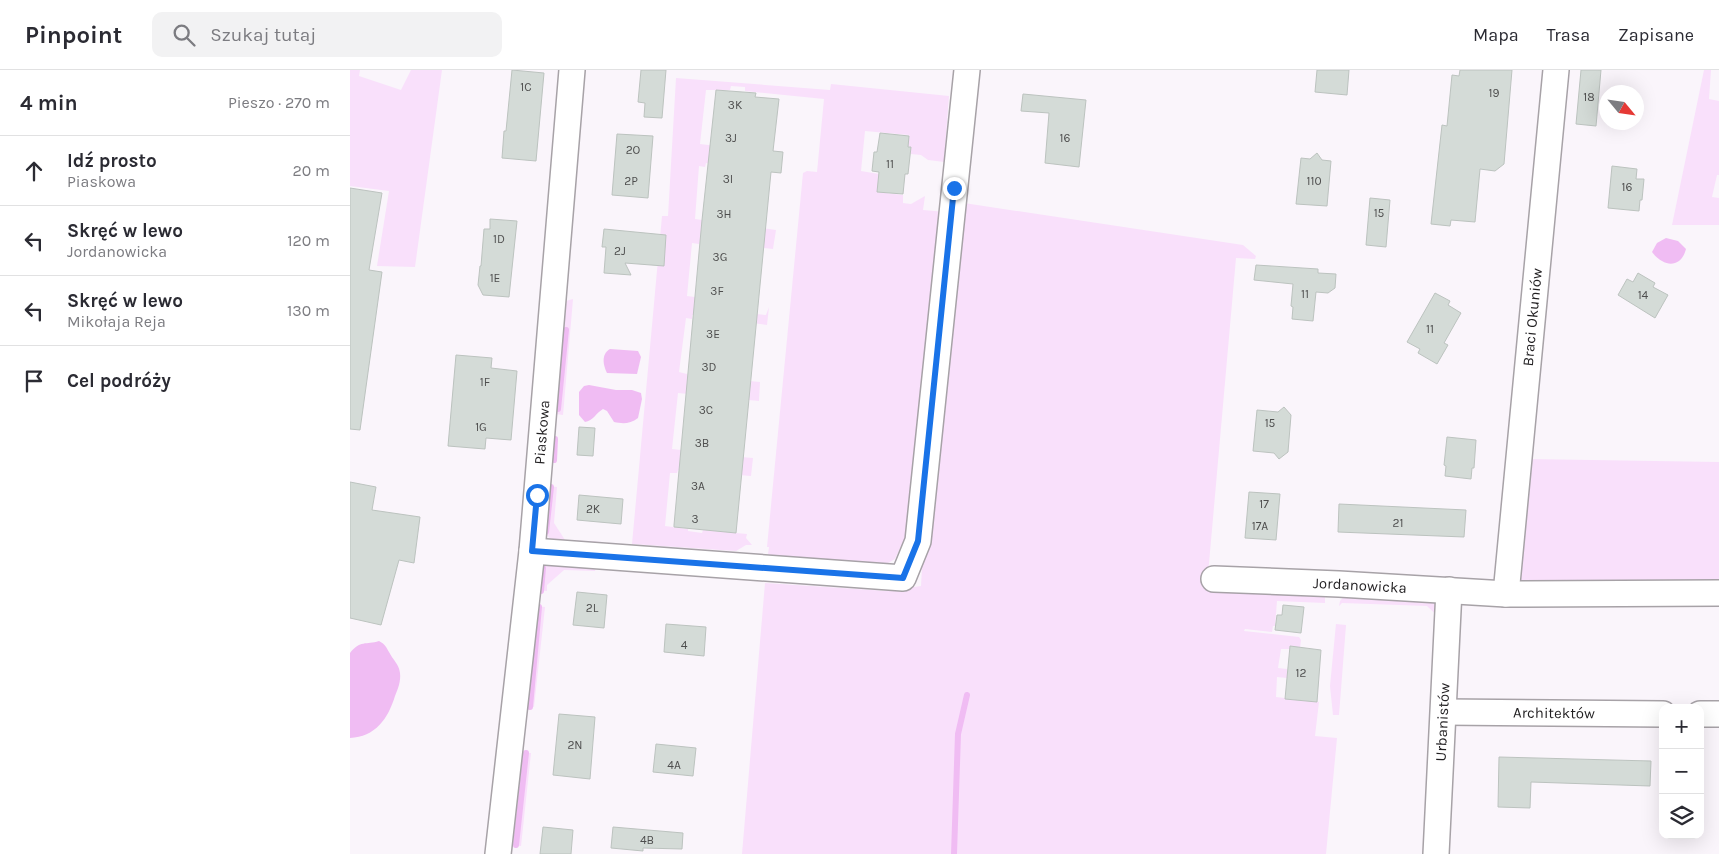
<!DOCTYPE html>
<html lang="pl">
<head>
<meta charset="utf-8">
<style>
  body { margin:0; font-family:Karla,sans-serif; background:#f2f2f3; color:#2b2b33 }
  .controls { position:absolute; right:15px; bottom:15px; display:grid; overflow:hidden; border-radius:10px; box-shadow:0 5px 20px #0002 }
  .controls button { width:45px; height:45px; display:grid; place-items:center; padding:0; border:0; border-bottom:1px solid #e1e1e2; background:#fff; color:#2b2b33; font:25px sans-serif }
  .compass { position:absolute; left:1249px; top:15px; width:45px; height:45px; border-radius:50%; background:#fff; box-shadow:0 5px 20px #0002; rotate:119deg }
  .stop { position:absolute; width:15px; height:15px; margin:-11px; border:4px solid #1a73e8; border-radius:50%; background:#fff }
  .stop.end { background:#1a73e8; border-color:#fff; box-shadow:0 1px 5px #0008 }
  .list { margin:0; padding:0; list-style:none }
  h2 { display:flex; justify-content:space-between; align-items:center; height:65px; margin:0; padding:0 20px; font-size:21px }
  h2 small { font-size:16px; font-weight:400; color:#7c7c81 }
  .list li { display:grid; grid-template-columns:32px 1fr auto; gap:15px; align-items:center; box-sizing:border-box; height:70px; padding:0 20px; border-top:1px solid #e1e1e2 }
  .list b { display:block; font-size:19px; white-space:nowrap }
  .list p { margin:0; font-size:16px; white-space:nowrap; color:#7c7c81 }
  .list em { font-size:16px; font-style:normal; color:#7c7c81 }
  .icon { flex:none; width:28px; height:28px; fill:none; stroke:currentColor; stroke-width:2; stroke-linecap:round; stroke-linejoin:round }
  .map { position:relative; flex:none; width:1369px; height:784px; overflow:hidden }
  header { display:flex; align-items:center; gap:30px; box-sizing:border-box; height:70px; padding:0 25px; background:#fff; border-bottom:1px solid #e1e1e2 }
  header strong { font-size:24px }
  nav { display:flex; gap:28px; margin-inline-start:auto; font-size:18px }
  .search { width:350px; height:45px; background:#f2f2f3; display:flex; align-items:center; gap:12px; box-sizing:border-box; padding:0 18px; border-radius:10px; color:#7c7c81; font-size:19px }
  main { display:flex }
  aside { flex:1; background:#fff }
  .map>svg:first-child { display:block }
  .green { fill:#f9e0fb }
  .water { fill:#f0bcf3 }
  .lines { fill:none; stroke-linecap:round; stroke-linejoin:round }
  .stream { stroke:#f0bcf3; stroke-width:6 }
  .building { fill:#d4dbd7; stroke:#bcc3bf }
  .street-casing { stroke:#a7a2a7; stroke-width:28 }
  .street { stroke:#fff; stroke-width:25 }
  .route { stroke:#1a73e8; stroke-width:6 }
  .labels { text-anchor:middle; dominant-baseline:central; stroke-width:4.5; stroke-linejoin:round; paint-order:stroke }
  .number-label { font-size:12px; fill:#4e4e4e }
  .street-label { font-size:15px; fill:#211f21; stroke:#fff }
</style>
</head>
<body>
<header>
<strong>Pinpoint</strong>
<div class="search"><svg class="icon" aria-label="search" viewBox="0 0 24 24"><circle cx="10" cy="10" r="6"/><path d="M15 15l6 6"/></svg>Szukaj tutaj</div>
<nav><a>Mapa</a><a>Trasa</a><a>Zapisane</a></nav>
</header>
<main>
<aside>
<h2>4 min<small>Pieszo · 270 m</small></h2>
<ul class="list">
<li><svg class="icon" aria-label="ahead" viewBox="0 0 24 24"><path d="M12 20V5M6 11l6-6 6 6"/></svg><div><b>Idź prosto</b><p>Piaskowa</p></div><em>20 m</em></li>
<li><svg class="icon" aria-label="left" viewBox="0 0 24 24"><path d="M17 20v-9H6M10 6l-5 5 5 5"/></svg><div><b>Skręć w lewo</b><p>Jordanowicka</p></div><em>120 m</em></li>
<li><svg class="icon" aria-label="left" viewBox="0 0 24 24"><path d="M17 20v-9H6M10 6l-5 5 5 5"/></svg><div><b>Skręć w lewo</b><p>Mikołaja Reja</p></div><em>130 m</em></li>
<li><svg class="icon" aria-label="arrive" viewBox="0 0 24 24"><path d="M6 21V4h12l-3 4 3 4H6"/></svg><div><b>Cel podróży</b></div></li>
</ul>
</aside>
<div class="map">
<svg width="1369" height="784" viewBox="0 0 1369 784">
  <rect width="100%" height="100%" fill="#faf5fb"/>
  <!-- green -->
  <g class="green">
    <path d="M0 0H10L9 6 51 20 61 0H92L65 197 27 196 39 121 0 116Z"/>
    <path d="M1354 0H1361L1359 29 1369 31V105H1367L1362 127 1369 128V155H1322Z"/>
    <path d="M326 8 480 20 481 14 599 26 594 92 578 90 571 85 561 84V77L558 76 559 65 515 61 511 101 529 104 527 122 553 125V133L561 134 575 126 573 140 596 142 555 468 545 489 531 497 439 491 418 484 419 477H417L453 103 457 101 467 102 474 29 395 21V17L381 16 380 20H356L350 74 375 77 372 96 356 93 355 97 349 96 345 149 426 160 423 179 350 171 349 174 342 173 337 226 345 227 384 242 416 245 419 237 417 255 342 245V249L336 248 329 302 337 304 338 307 368 308 410 312 409 331 328 323 322 379 331 380V382L403 388 401 406 328 400 327 403H320L315 456 338 459V461L352 463 353 460 397 464 396 468 402 475H396L386 481 282 474 312 146H318Z"/>
    <path d="M614 133 893 175 906 186 905 189 886 188 857 516 975 520V533L927 531 925 556H923L922 562 895 559 894 561 949 567 951 570 950 578 940 577V579H931L928 598 937 599V608L927 607 926 627 969 632 965 666 987 668 976 784H392L415 513 537 521 571 516 573 478Z"/>
    <path d="M223 229 213 345 205 344 212 232Z"/>
    <path d="M1178 389 1369 392V513L1164 518Z"/>
    <path d="M198 416 207 417 204 453 215 470 253 472V475L202 471 194 462Z"/>
    <path d="M191 492 246 497 245 501 214 500 197 515V521L188 520Z"/>
    <path d="M995 525 1095 529 1093 551 1077 536 992 533 989 536 990 531Z"/>
    <path d="M186 536 195 537 184 637H175Z"/>
    <path d="M986 554 996 555 989 645H983L980 616Z"/>
    <path d="M167 683H181L171 776 157 775Z"/>
  </g>
  <!-- water -->
  <g class="water">
    <path d="M1316 168 1328 171 1336 179C1331 199 1313 197 1302 182L1307 173Z"/>
    <path d="M260 279 288 281 291 287 287 304 257 303C253 295 251 284 260 279Z"/>
    <path d="M239 315 266 320H282L291 323 292 329 288 348C280 354 273 354 264 352L257 341 253 339C246 343 243 351 235 352L229 345V322L234 316Z"/>
    <path d="M29 571C35 574 36 577 39 582 43 590 49 594 50 603 51 611 48 619 45 626 38 649 25 667 0 668V583C10 570 16 575 29 571Z"/>
  </g>
  <g class="lines">
    <!-- stream -->
    <g class="stream">
      <path d="M208 339 216 260"/>
      <path d="M204 390 205 369"/>
      <path d="M196 462 201 417"/>
      <path d="M191 521 193 498"/>
      <path d="M180 637 189 537"/>
      <path d="M166 775 176 683"/>
      <path d="M604 784 608 664 617 625"/>
    </g>
  </g>
  <!-- building -->
  <g class="building">
    <path d="M162 0 194 3 186 91 152 88 154 61H156Z"/>
    <path d="M291 0H316L312 48 294 47 295 33 288 32Z"/>
    <path d="M967 0H999L997 25 965 22Z"/>
    <path d="M1110 0H1162L1154 94 1145 101 1130 99 1125 152 1101 150 1100 156 1081 154 1092 55 1097 56 1102 5 1109 6Z"/>
    <path d="M1231 0H1251L1246 56 1226 54Z"/>
    <path d="M366 20 406 23 405 27 429 29 423 81 433 82 431 103 421 102 386 463 324 457V455L352 150Z"/>
    <path d="M673 24 736 30 729 97 695 93 699 43 671 41Z"/>
    <path d="M530 63 559 66 558 77H561L558 104H555L553 124 527 122 529 102 522 101 524 82H527Z"/>
    <path d="M267 64 303 66 298 128 262 125Z"/>
    <path d="M967 83 972 90 981 91 977 136 946 134 951 88 960 89Z"/>
    <path d="M1262 96 1287 99 1286 109H1294L1292 130H1290L1289 141 1258 138Z"/>
    <path d="M0 118 32 123 19 200 32 202 10 360 0 359Z"/>
    <path d="M1020 128 1040 130 1036 177 1016 175Z"/>
    <path d="M140 149 167 151 159 227 133 225 128 215 130 196H131L134 159H140Z"/>
    <path d="M254 159 316 165 314 196 275 193 281 205 254 203 256 177H252Z"/>
    <path d="M906 195 968 199V203L986 204 985 218 978 223 966 222 963 251 942 249 943 237 941 236 943 214 904 210Z"/>
    <path d="M1288 203 1305 213 1303 217 1318 225 1305 248 1268 225 1277 209 1283 212Z"/>
    <path d="M1085 223 1100 231 1098 235 1111 243 1094 273 1098 275 1087 294 1068 283 1070 279 1057 272Z"/>
    <path d="M106 285 142 288 141 298 167 301 161 370 136 368 135 379 98 376Z"/>
    <path d="M934 337 941 345 938 382 929 389 924 383 903 381 907 340 928 342Z"/>
    <path d="M229 357 245 358 243 386 227 385Z"/>
    <path d="M1097 367 1126 370 1124 398H1122L1121 409 1095 406 1096 396 1094 395Z"/>
    <path d="M0 412 26 417 22 440 70 447 64 493 49 490 31 555 0 548Z"/>
    <path d="M899 422 930 424 926 470 895 468Z"/>
    <path d="M229 425 273 429 271 454 227 450Z"/>
    <path d="M989 434 1116 440 1114 467 988 462Z"/>
    <path d="M227 522 257 525 254 558 223 555Z"/>
    <path d="M933 535 954 537 951 563 925 560 927 545H932Z"/>
    <path d="M316 554 356 557 354 586 314 582Z"/>
    <path d="M940 576 971 580 967 632 935 629Z"/>
    <path d="M209 644 245 647 240 709 203 705Z"/>
    <path d="M306 674 346 678 343 706 303 702Z"/>
    <path d="M1149 687 1301 691 1300 716 1181 712 1180 738 1148 737Z"/>
    <path d="M193 757 223 760 221 784H190Z"/>
    <path d="M263 757 333 763 332 779 293 778V781L261 778Z"/>
  </g>
  <g class="lines">
    <defs>
      <g id="street">
        <path d="M182 481 553 508 568 471 617 0"/>
        <path id="s1" d="M864 509 989 514 1156 524 1369 523"/>
        <path id="s2" d="M1156 524 1206 0"/>
        <path id="s3" d="M1094 642 1313 644"/>
        <path d="M1350 644H1369"/>
        <path id="s4" d="M148 784 182 481 222 0"/>
        <path id="s5" d="M1086 784 1099 520"/>
      </g>
    </defs>
    <!-- street casing -->
    <use href="#street" class="street-casing"/>
    <!-- street -->
    <use href="#street" class="street"/>
  </g>
  <g class="lines">
    <!-- route -->
    <path class="route" d="M187 425 182 481 553 508 568 471 604 118"/>
  </g>
  <g class="labels">
    <!-- number labels -->
    <g class="number-label">
      <text x="176" y="17">1C</text>
      <text x="1144" y="23">19</text>
      <text x="1239" y="27">18</text>
      <text x="385" y="35">3K</text>
      <text x="381" y="68">3J</text>
      <text x="715" y="68">16</text>
      <text x="283" y="80">2O</text>
      <text x="540" y="94">11</text>
      <text x="378" y="109">3I</text>
      <text x="281" y="111">2P</text>
      <text x="964" y="111">110</text>
      <text x="1277" y="117">16</text>
      <text x="1029" y="143">15</text>
      <text x="374" y="144">3H</text>
      <text x="149" y="169">1D</text>
      <text x="270" y="181">2J</text>
      <text x="370" y="187">3G</text>
      <text x="145" y="208">1E</text>
      <text x="367" y="221">3F</text>
      <text x="955" y="224">11</text>
      <text x="1293" y="225">14</text>
      <text x="1080" y="259">11</text>
      <text x="363" y="264">3E</text>
      <text x="359" y="297">3D</text>
      <text x="135" y="312">1F</text>
      <text x="356" y="340">3C</text>
      <text x="920" y="353">15</text>
      <text x="131" y="357">1G</text>
      <text x="352" y="373">3B</text>
      <text x="348" y="416">3A</text>
      <text x="914" y="434">17</text>
      <text x="243" y="439">2K</text>
      <text x="345" y="449">3</text>
      <text x="1048" y="453">21</text>
      <text x="910" y="456">17A</text>
      <text x="242" y="538">2L</text>
      <text x="334" y="575">4</text>
      <text x="951" y="603">12</text>
      <text x="225" y="675">2N</text>
      <text x="324" y="695">4A</text>
      <text x="297" y="770">4B</text>
    </g>
    <!-- street labels -->
    <g class="street-label">
      <text stroke="none"><textPath href="#s2" startOffset="278">Braci Okuniów</textPath></text>
      <text stroke="none"><textPath href="#s4" startOffset="424">Piaskowa</textPath></text>
      <text stroke="none"><textPath href="#s1" startOffset="146">Jordanowicka</textPath></text>
      <text stroke="none"><textPath href="#s3" startOffset="110">Architektów</textPath></text>
      <text stroke="none"><textPath href="#s5" startOffset="132">Urbanistów</textPath></text>
    </g>
  </g>
</svg>
<div class="controls">
<button>+</button>
<button>−</button>
<button><svg class="icon" aria-label="layers" viewBox="0 0 24 24"><path d="M12 4l9 5-9 5-9-5zM3 14l9 5 9-5"/></svg></button>
</div>
<svg class="compass" viewBox="-18 -18 36 36"><path d="M0-13l5 13h-10z" fill="#e53935"/><path d="M0 13l5-13h-10z" fill="#7c7c81"/></svg>
<div class="stop" style="left:187px;top:425px"></div>
<div class="stop end" style="left:604px;top:118px"></div>
</div>
</main>
</body>
</html>
